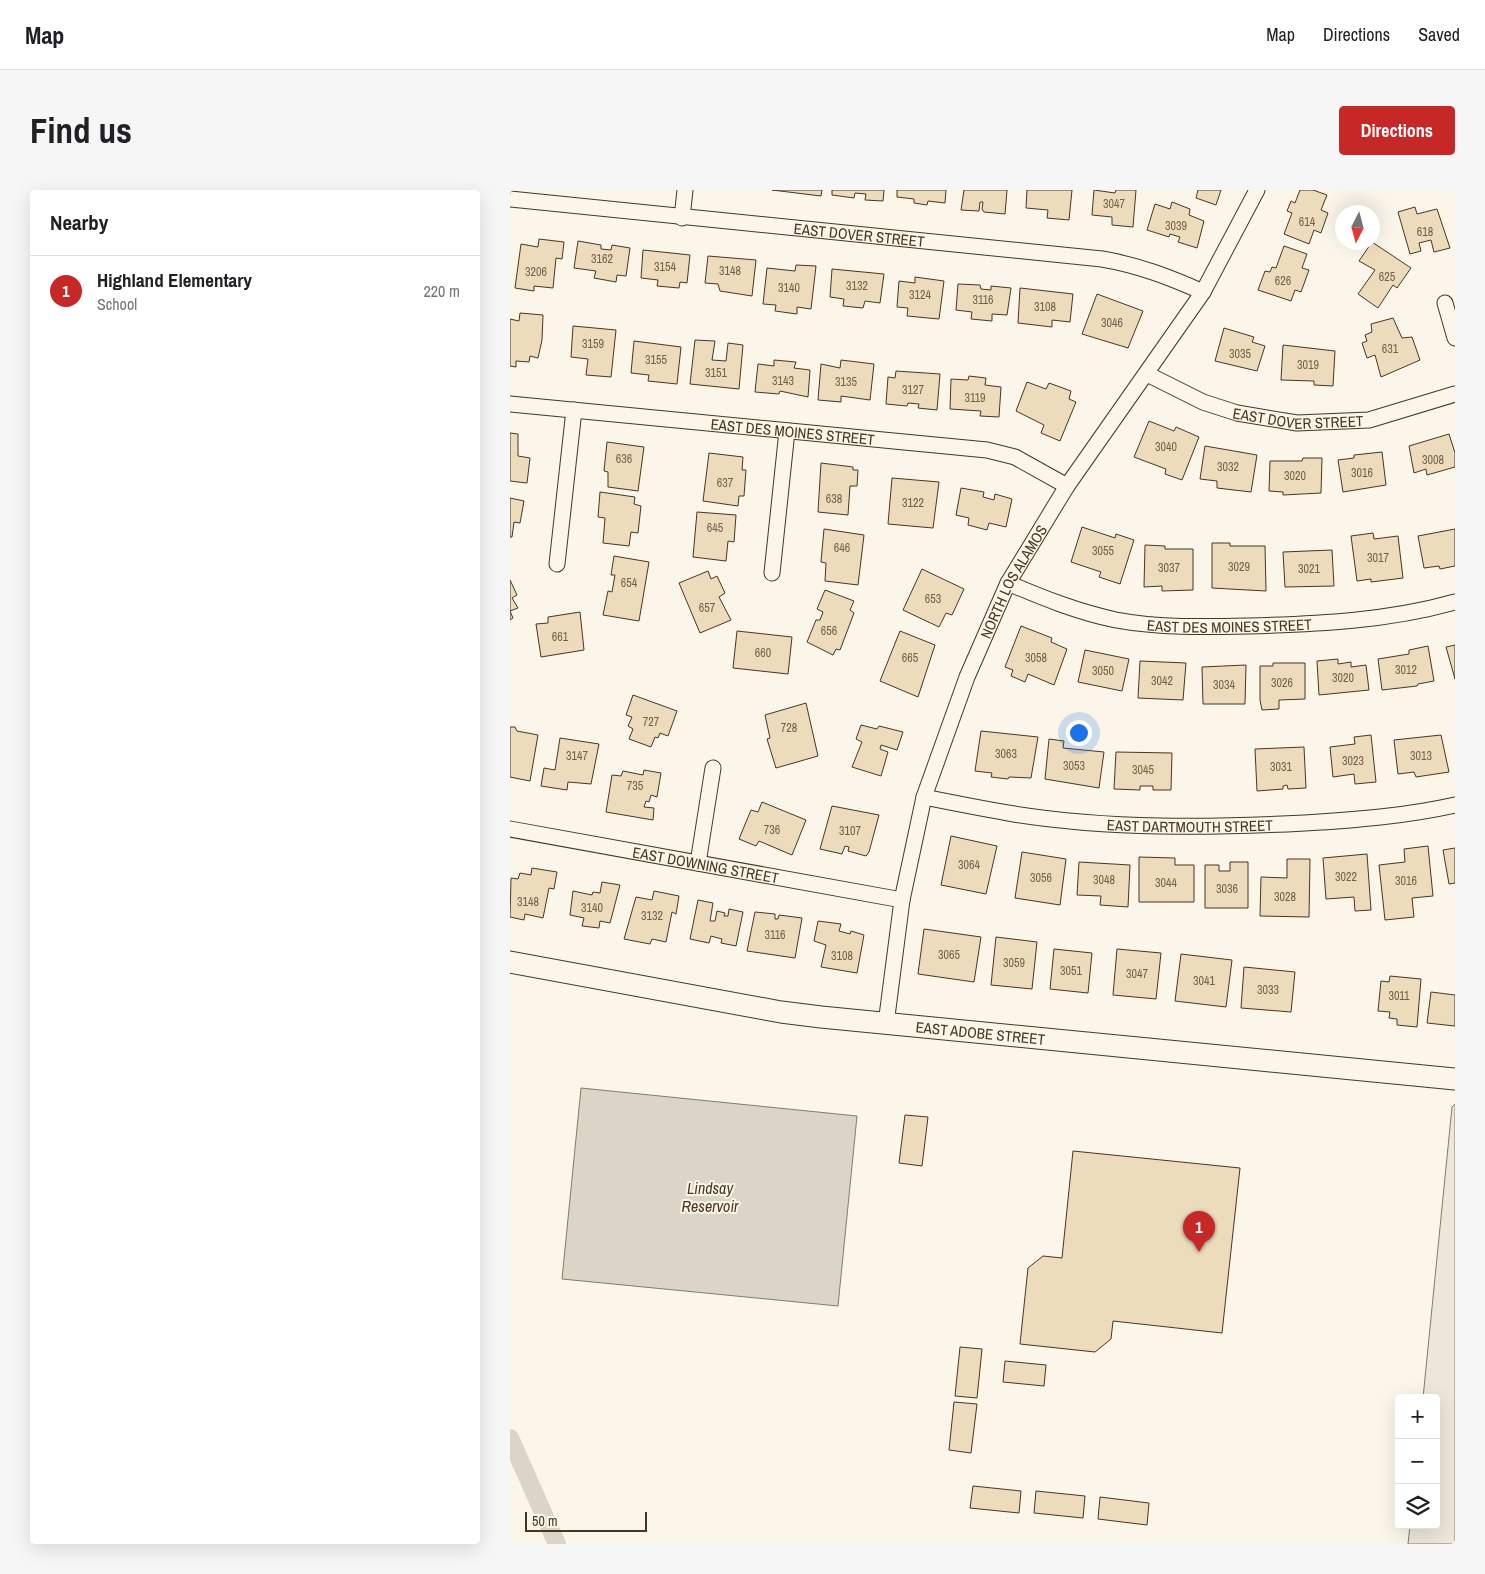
<!DOCTYPE html>
<html lang="en">
<head>
<meta charset="utf-8">
<style>
  body { margin:0; font-family:"Archivo Narrow",sans-serif; background:#f6f6f6; color:#202124 }
  .controls { position:absolute; right:15px; bottom:15px; display:grid; overflow:hidden; border-radius:5px; box-shadow:0 5px 20px #0002 }
  .controls button { width:45px; height:45px; display:grid; place-items:center; padding:0; border:0; border-bottom:1px solid #e0e0e0; background:#fff; color:#202124; font:25px sans-serif }
  .compass { position:absolute; left:825px; top:15px; width:45px; height:45px; border-radius:50%; background:#fff; box-shadow:0 5px 20px #0002; rotate:186deg }
  .scale { position:absolute; left:15px; bottom:12px; width:122px; box-sizing:border-box; padding-left:5px; border:2px solid #4a3520; border-top:0; font-size:14px; line-height:18px; white-space:nowrap; color:#4a3520; -webkit-text-stroke:4px #fbf6e9; paint-order:stroke }
  .you { position:absolute; left:568px; top:542px; width:18px; height:18px; margin:-12px; border:4px solid #fff; border-radius:50%; background:#1a73e8; box-shadow:0 0 0 8px #1a73e833 }
  .badge { display:grid; place-items:center; width:32px; height:32px; border-radius:50%; background:#c62828; color:#fff; font-size:16px; font-weight:700 }
  .pin { position:absolute; translate:-50% -41px; filter:drop-shadow(0 1px 2px #0008) }
  .pin::after { content:''; position:absolute; top:26px; width:18px; height:15px; background:inherit; clip-path:polygon(0 0,100% 0,50% 100%) }
  .list { margin:0; padding:0; list-style:none }
  h2 { display:flex; justify-content:space-between; align-items:center; height:65px; margin:0; padding:0 20px; font-size:21px }
  h2 small { font-size:16px; font-weight:400; color:#757577 }
  .list li { display:grid; grid-template-columns:32px 1fr auto; gap:15px; align-items:center; box-sizing:border-box; height:70px; padding:0 20px; border-top:1px solid #e0e0e0 }
  .list b { display:block; font-size:19px; white-space:nowrap }
  .list p { margin:0; font-size:16px; white-space:nowrap; color:#757577 }
  .list em { font-size:16px; font-style:normal; color:#757577 }
  .icon { flex:none; width:28px; height:28px; fill:none; stroke:currentColor; stroke-width:2; stroke-linecap:round; stroke-linejoin:round }
  .map { position:relative; flex:none; width:945px; height:1354px; overflow:hidden; border-radius:5px }
  header { display:flex; align-items:center; gap:30px; box-sizing:border-box; height:70px; padding:0 25px; background:#fff; border-bottom:1px solid #e0e0e0 }
  header strong { font-size:24px }
  nav { display:flex; gap:28px; margin-inline-start:auto; font-size:18px }
  .intro { display:flex; align-items:center; justify-content:space-between; box-sizing:border-box; height:120px; padding:0 30px }
  h1 { margin:0; font-size:35px }
  .button { padding:12px 22px; border-radius:5px; background:#c62828; color:#fff; font-size:18px; font-weight:700 }
  main { display:flex; gap:30px; padding:0 30px }
  aside { flex:1; background:#fff; border-radius:5px; box-shadow:0 5px 20px #0002 }
  .map>svg:first-child { display:block }
  .green { fill:#ede6d9; stroke:#887966 }
  .water { fill:#dcd4c6; stroke:#887966 }
  .lines { fill:none; stroke-linecap:round; stroke-linejoin:round }
  .canal { stroke:#dcd4c6; stroke-width:18 }
  .building { fill:#ecdcbc; stroke:#4a3520 }
  .street-casing { stroke:#4a3520; stroke-width:17 }
  .secondary-casing { stroke:#4a3520; stroke-width:23 }
  .street { stroke:#fbf6e9; stroke-width:15 }
  .secondary { stroke:#fbf6e9; stroke-width:21 }
  .labels { text-anchor:middle; dominant-baseline:central; stroke-width:4; stroke-linejoin:round; paint-order:stroke }
  .number-label { font-size:12px; fill:#725f47 }
  .street-label { font-size:15px; fill:#4a3520; stroke:#fbf6e9 }
  .water-label { font-size:16px; font-style:italic; fill:#4a3520; stroke:#fbf6e9 }
</style>
</head>
<body>
<header>
<strong>Map</strong>
<nav><a>Map</a><a>Directions</a><a>Saved</a></nav>
</header>
<div class="intro"><h1>Find us</h1><a class="button">Directions</a></div>
<main>
<aside>
<h2>Nearby<small></small></h2>
<ul class="list">
<li><span class="badge">1</span><div><b>Highland Elementary</b><p>School</p></div><em>220 m</em></li>
</ul>
</aside>
<div class="map">
<svg width="945" height="1354" viewBox="0 0 945 1354">
  <rect width="100%" height="100%" fill="#fbf6e9"/>
  <!-- green -->
  <path class="green" d="M945 914V1354H898L900 1335H926V1208H913L942 917Z"/>
  <!-- water -->
  <path class="water" d="M71 898 347 926 328 1116 52 1089Z"/>
  <g class="lines">
    <!-- canal -->
    <path class="canal" d="M0 1248 47 1354"/>
  </g>
  <!-- building -->
  <g class="building">
    <path d="M262 0H312L311 6Z"/>
    <path d="M322 0H374L373 11 355 10 356 4 345 3 344 8 322 5Z"/>
    <path d="M387 0H436L435 13 418 11 417 15 404 13V9L387 7Z"/>
    <path d="M454 0H497L495 24 474 22 472 19 473 12H470L469 21 451 20Z"/>
    <path d="M517 0H562L559 30 537 28 538 20 516 18Z"/>
    <path d="M584 0 605 3 606 0H626L623 37 602 35V27L582 25Z"/>
    <path d="M688 0H711L706 15 686 8Z"/>
    <path d="M790 0H803L817 5 811 20 818 23 811 43 804 40 799 54 774 44 782 23 777 21 781 11 785 13Z"/>
    <path d="M662 12 680 19 679 25 694 31 687 58 668 52 670 47 660 44 659 47 637 40 645 14 660 19Z"/>
    <path d="M905 17 907 24 927 19 940 58 924 62 921 50 909 53 911 61 900 64 888 22Z"/>
    <path d="M29 49 54 52 52 69 46 68 43 98 24 96V101L5 98 11 54 28 57Z"/>
    <path d="M68 51 91 55V59L101 60 102 55 120 58 116 86 107 85 106 92 84 88 86 81 64 78Z"/>
    <path d="M862 52 901 78 887 98 883 95 868 118 848 104 865 80 849 71Z"/>
    <path d="M774 56 797 64 792 78 799 80 791 102 785 100 781 111 748 100 755 81 760 82 762 77 766 78Z"/>
    <path d="M133 60 180 65 177 93 170 92 169 98 147 96 148 90 131 88Z"/>
    <path d="M198 66 246 70 242 106 210 101 208 94 195 93Z"/>
    <path d="M286 75 306 76 301 119 287 117V124L265 121 266 115 253 114 257 78 285 81Z"/>
    <path d="M322 79 374 84 370 113 355 111 353 118 333 116 334 109 320 107Z"/>
    <path d="M405 87 434 91 429 129 397 126 398 118 387 117 389 91 405 93Z"/>
    <path d="M448 94 470 95 471 99 481 100V96L501 98 497 125 482 124V131L461 129 462 122 446 120Z"/>
    <path d="M510 98 563 104 560 132 542 130V137L508 133Z"/>
    <path d="M587 104 633 121 618 158 572 144Z"/>
    <path d="M10 123 33 125 32 150 28 168 20 166 19 172 6 171V177L0 176V129L9 131Z"/>
    <path d="M883 128 892 148 902 147 910 170 871 187 865 165 857 168 852 153 857 151 855 145 862 142 861 134Z"/>
    <path d="M63 136 106 140 101 187 76 185 78 169 61 167Z"/>
    <path d="M714 138 744 147 742 152 755 156 747 181 705 171Z"/>
    <path d="M185 150 205 151 202 170 216 171 218 153 233 155 229 199 180 194Z"/>
    <path d="M124 151 171 157 167 194 138 191 139 185 121 183Z"/>
    <path d="M773 155 825 161 823 196 804 195V191L771 190Z"/>
    <path d="M264 170 286 172 284 178 300 180 298 207 270 201 269 204 245 202 248 174 264 176Z"/>
    <path d="M331 170 364 174 360 210 331 206V212L308 210 311 174 330 178Z"/>
    <path d="M386 181 430 184 427 220 408 218 409 214 398 213 397 216 376 214 378 187 385 188Z"/>
    <path d="M459 186 476 188 475 195 491 197 489 227 470 226 471 221 440 219 441 189 458 190Z"/>
    <path d="M517 192 536 199 539 193 561 201 559 209 566 212 550 251 531 243 534 235 506 221Z"/>
    <path d="M639 231 664 241 666 237 689 247 672 290 655 284 656 279 624 267Z"/>
    <path d="M0 243 8 244V266L20 268 17 293 0 291Z"/>
    <path d="M939 244 945 263V277L917 285 916 279 904 283 899 256Z"/>
    <path d="M97 252 134 257 128 301 98 297V282L94 281Z"/>
    <path d="M695 256 747 265 741 302 707 298V291L690 289Z"/>
    <path d="M872 262 876 295 833 302 828 270 844 268V265Z"/>
    <path d="M199 263 233 267 232 280H236L234 306H229L228 316 193 311Z"/>
    <path d="M793 268H812L811 303 773 305V302L759 301 760 271H792Z"/>
    <path d="M311 273 343 277V280H348L347 296H340L338 325 308 322Z"/>
    <path d="M382 288 429 292 423 338 378 334Z"/>
    <path d="M451 298 474 302 473 307 484 310 485 304 502 309 496 337 479 333 477 340 458 335 459 328 446 325Z"/>
    <path d="M90 302 125 307 124 314 131 316 128 343 121 342 119 356 93 353 95 328 88 327Z"/>
    <path d="M0 308 14 311 10 333 4 332 2 347H0Z"/>
    <path d="M187 322 226 325 224 352 218 351 216 371 183 367Z"/>
    <path d="M572 337 605 348 606 344 624 350 610 394 589 387 591 382 561 372Z"/>
    <path d="M314 339 354 345 348 395 315 391 316 373 311 372Z"/>
    <path d="M945 339V376L930 379 929 376 914 378 908 346Z"/>
    <path d="M863 343 864 349 888 346 893 388 861 392V389L847 391 841 346Z"/>
    <path d="M702 353H720V356H755L756 401 702 398Z"/>
    <path d="M635 355 655 356V359H683V400L652 401V396L634 397Z"/>
    <path d="M822 360 824 396 775 397 773 362Z"/>
    <path d="M104 366 139 372 129 431 93 425 98 401 102 402 105 385H101Z"/>
    <path d="M412 379 454 399 442 425 436 423 429 437 393 420Z"/>
    <path d="M198 381 201 389 207 386 215 403 209 407 221 430 190 443 169 393Z"/>
    <path d="M0 390 7 405 2 408 8 418 0 421 3 428 0 430Z"/>
    <path d="M315 400 344 411 340 420 344 423 330 460 326 459 323 465 297 452 306 430H310L313 422 307 419Z"/>
    <path d="M70 422 74 460 31 467 26 434 38 433V427Z"/>
    <path d="M511 436 542 448 541 452 557 459 544 495 518 484 515 492 501 486 503 480 495 477Z"/>
    <path d="M227 441 282 447 278 484 223 478Z"/>
    <path d="M390 441 425 455 408 507 370 491Z"/>
    <path d="M945 455V489L936 457Z"/>
    <path d="M918 456 924 491 908 494 907 496 872 500 868 469 899 464V460Z"/>
    <path d="M575 460 619 469 612 501 568 492Z"/>
    <path d="M828 469V474L841 472V477L856 475 859 500 809 505 807 471Z"/>
    <path d="M630 471 676 473 673 510 628 508Z"/>
    <path d="M763 473H795V509L769 510V519L752 520 750 510V476H763Z"/>
    <path d="M736 475 735 514H693L692 477Z"/>
    <path d="M123 505 167 521 158 546 150 543 148 548 145 547 141 557 119 549 123 539 118 536 122 527 116 525Z"/>
    <path d="M296 513 308 566 266 578 257 549 260 548 255 525Z"/>
    <path d="M351 535 367 539 369 536 393 542 387 560 371 555 370 559 378 562 371 586 342 577 352 552 346 549Z"/>
    <path d="M0 537H5L7 541 28 545 20 591 0 587Z"/>
    <path d="M471 541 528 547 521 588 499 587 498 589 481 587 482 583 465 581Z"/>
    <path d="M861 545 866 592 845 594 844 584 823 587 820 557 845 554 844 547Z"/>
    <path d="M931 545 939 582 906 587 904 582 888 584 884 550Z"/>
    <path d="M50 548 89 554 81 594 58 592 57 600 31 596 34 578 45 580Z"/>
    <path d="M539 549 554 551 553 558 594 562 589 598 535 589Z"/>
    <path d="M794 557 796 598 778 599 777 595 773 596V599L747 601 745 559Z"/>
    <path d="M606 562 662 563 661 600H643V596H630V600L604 599Z"/>
    <path d="M134 580 151 583 147 607 141 605 139 612 136 611 134 617 144 618 143 630 96 622 102 585 111 586 113 581 133 585Z"/>
    <path d="M252 612 296 630 282 665 249 651 246 656 229 649 241 620 248 622Z"/>
    <path d="M322 616 369 625 359 662 356 666 338 661 339 657 335 656 332 664 310 659Z"/>
    <path d="M441 646 487 656 476 704 431 695Z"/>
    <path d="M918 656 923 706 902 708 904 727 875 730 869 675 895 672 894 659Z"/>
    <path d="M945 658V693L939 694 933 660Z"/>
    <path d="M512 662 556 669 550 715 505 708Z"/>
    <path d="M857 664 861 720 845 721 844 707 816 709 813 668Z"/>
    <path d="M629 667 665 668V675H684V712H629Z"/>
    <path d="M777 669H800L799 727 750 726 751 687 777 688Z"/>
    <path d="M569 672 620 675 618 717 590 715 591 706 567 705Z"/>
    <path d="M720 672H738V718H695V675H709V681H720Z"/>
    <path d="M22 678 47 682 44 699 39 698 33 728 15 724 14 730 0 727 1 688 8 689 10 683 21 685Z"/>
    <path d="M92 692 110 695 100 733 90 731 89 738 72 736 74 728 60 725 63 701 82 705 83 702 90 703Z"/>
    <path d="M144 701 169 706 166 724 162 722 156 752 142 749 140 754 114 749 126 707 142 710Z"/>
    <path d="M188 710 203 713 200 731H205L207 721 215 723 214 726H218L219 719 233 722 226 756 211 753 212 749 201 746 199 753 180 749Z"/>
    <path d="M245 722 265 724V729H268L269 725 292 728 285 768 237 761Z"/>
    <path d="M308 731 331 734 329 741 340 744 341 741 354 745 347 783 311 777 316 755 304 751Z"/>
    <path d="M414 739 471 747 464 792 408 784Z"/>
    <path d="M486 747 527 752 522 799 481 795Z"/>
    <path d="M544 759 582 763 578 803 540 799Z"/>
    <path d="M607 759 651 763 646 809 603 805Z"/>
    <path d="M671 764 722 770 716 817 665 811Z"/>
    <path d="M734 777 785 782 781 822 731 818Z"/>
    <path d="M880 786 911 789 907 837 887 835V829L879 828 880 822 868 821 871 791 879 792Z"/>
    <path d="M921 802 945 805V836L917 833Z"/>
    <path d="M395 925 418 927 412 976 389 973Z"/>
    <path d="M563 961 730 978 712 1143 603 1131 601 1149 585 1162 510 1154 518 1078 533 1066 552 1068Z"/>
    <path d="M450 1157 472 1159 467 1208 445 1206Z"/>
    <path d="M495 1171 536 1175 534 1196 493 1192Z"/>
    <path d="M444 1212 467 1214 461 1263 439 1260Z"/>
    <path d="M463 1296 511 1301 509 1323 460 1318Z"/>
    <path d="M526 1301 575 1306 573 1328 524 1323Z"/>
    <path d="M590 1307 639 1313 637 1335 588 1329Z"/>
  </g>
  <g class="lines">
    <defs>
      <g id="street">
        <path id="s1" d="M0 9 592 69C628 75 659 87 693 102"/>
        <path d="M172 28 175 0"/>
        <path d="M935 113 945 148"/>
        <path id="s2" d="M637 184 693 212 727 223 787 233 859 230 945 204"/>
        <path id="s3" d="M0 214 477 260 505 267 557 296"/>
        <path d="M47 374 64 220"/>
        <path d="M262 383 277 241"/>
        <path id="s4" d="M498 393C533 408 568 422 606 430 649 438 694 437 738 436 808 434 878 431 945 412"/>
        <path id="s5" d="M414 607C444 613 474 619 504 624 599 639 699 638 795 633 845 630 896 626 945 615"/>
        <path id="s6" d="M0 639 392 710"/>
        <path d="M188 673 203 578"/>
        <path id="s7" d="M376 834 392 710 414 607 457 487 498 393 557 296 693 102 747 0"/>
      </g>
      <g id="secondary">
        <path id="s8" d="M0 772 271 822 311 827 945 889"/>
      </g>
    </defs>
    <!-- street casing -->
    <use href="#street" class="street-casing"/>
    <!-- secondary casing -->
    <use href="#secondary" class="secondary-casing"/>
    <!-- street -->
    <use href="#street" class="street"/>
    <!-- secondary -->
    <use href="#secondary" class="secondary"/>
  </g>
  <g class="labels">
    <!-- number labels -->
    <g class="number-label">
      <text x="604" y="14">3047</text>
      <text x="797" y="32">614</text>
      <text x="666" y="36">3039</text>
      <text x="915" y="42">618</text>
      <text x="92" y="69">3162</text>
      <text x="155" y="77">3154</text>
      <text x="220" y="81">3148</text>
      <text x="26" y="82">3206</text>
      <text x="877" y="87">625</text>
      <text x="773" y="91">626</text>
      <text x="347" y="96">3132</text>
      <text x="279" y="98">3140</text>
      <text x="410" y="105">3124</text>
      <text x="473" y="110">3116</text>
      <text x="535" y="117">3108</text>
      <text x="602" y="133">3046</text>
      <text x="83" y="154">3159</text>
      <text x="880" y="159">631</text>
      <text x="730" y="164">3035</text>
      <text x="146" y="170">3155</text>
      <text x="798" y="175">3019</text>
      <text x="206" y="183">3151</text>
      <text x="273" y="191">3143</text>
      <text x="336" y="192">3135</text>
      <text x="403" y="200">3127</text>
      <text x="465" y="208">3119</text>
      <text x="656" y="257">3040</text>
      <text x="114" y="269">636</text>
      <text x="923" y="270">3008</text>
      <text x="718" y="277">3032</text>
      <text x="852" y="283">3016</text>
      <text x="785" y="286">3020</text>
      <text x="215" y="293">637</text>
      <text x="324" y="309">638</text>
      <text x="403" y="313">3122</text>
      <text x="205" y="338">645</text>
      <text x="332" y="358">646</text>
      <text x="593" y="361">3055</text>
      <text x="868" y="368">3017</text>
      <text x="729" y="377">3029</text>
      <text x="659" y="378">3037</text>
      <text x="799" y="379">3021</text>
      <text x="119" y="393">654</text>
      <text x="423" y="409">653</text>
      <text x="197" y="418">657</text>
      <text x="319" y="441">656</text>
      <text x="50" y="447">661</text>
      <text x="253" y="463">660</text>
      <text x="400" y="468">665</text>
      <text x="526" y="468">3058</text>
      <text x="896" y="480">3012</text>
      <text x="593" y="481">3050</text>
      <text x="833" y="488">3020</text>
      <text x="652" y="491">3042</text>
      <text x="772" y="493">3026</text>
      <text x="714" y="495">3034</text>
      <text x="141" y="532">727</text>
      <text x="279" y="538">728</text>
      <text x="496" y="564">3063</text>
      <text x="67" y="566">3147</text>
      <text x="911" y="566">3013</text>
      <text x="843" y="571">3023</text>
      <text x="564" y="576">3053</text>
      <text x="771" y="577">3031</text>
      <text x="633" y="580">3045</text>
      <text x="125" y="596">735</text>
      <text x="262" y="640">736</text>
      <text x="340" y="641">3107</text>
      <text x="459" y="675">3064</text>
      <text x="836" y="687">3022</text>
      <text x="531" y="688">3056</text>
      <text x="594" y="690">3048</text>
      <text x="896" y="691">3016</text>
      <text x="656" y="693">3044</text>
      <text x="717" y="699">3036</text>
      <text x="775" y="707">3028</text>
      <text x="18" y="712">3148</text>
      <text x="82" y="718">3140</text>
      <text x="142" y="726">3132</text>
      <text x="265" y="745">3116</text>
      <text x="439" y="765">3065</text>
      <text x="332" y="766">3108</text>
      <text x="504" y="773">3059</text>
      <text x="561" y="781">3051</text>
      <text x="627" y="784">3047</text>
      <text x="694" y="791">3041</text>
      <text x="758" y="800">3033</text>
      <text x="889" y="806">3011</text>
    </g>
    <!-- street labels -->
    <g class="street-label">
      <text stroke="none"><textPath href="#s1" startOffset="351">EAST DOVER STREET</textPath></text>
      <text stroke="none"><textPath href="#s2" startOffset="160">EAST DOVER STREET</textPath></text>
      <text stroke="none"><textPath href="#s3" startOffset="284">EAST DES MOINES STREET</textPath></text>
      <text stroke="none"><textPath href="#s7" startOffset="464">NORTH LOS ALAMOS</textPath></text>
      <text stroke="none"><textPath href="#s4" startOffset="228">EAST DES MOINES STREET</textPath></text>
      <text stroke="none"><textPath href="#s5" startOffset="268">EAST DARTMOUTH STREET</textPath></text>
      <text stroke="none"><textPath href="#s6" startOffset="199">EAST DOWNING STREET</textPath></text>
      <text stroke="none"><textPath href="#s8" startOffset="476">EAST ADOBE STREET</textPath></text>
    </g>
    <!-- water labels -->
    <g class="water-label">
      <text x="200" y="998">Lindsay<tspan x="200" dy="18">Reservoir</tspan></text>
    </g>
  </g>
</svg>
<div class="controls">
<button>+</button>
<button>−</button>
<button><svg class="icon" aria-label="layers" viewBox="0 0 24 24"><path d="M12 4l9 5-9 5-9-5zM3 14l9 5 9-5"/></svg></button>
</div>
<svg class="compass" viewBox="-18 -18 36 36"><path d="M0-13l5 13h-10z" fill="#e53935"/><path d="M0 13l5-13h-10z" fill="#757577"/></svg>
<div class="scale">50 m</div>
<div class="you"></div>
<div class="pin badge" style="left:689px;top:1062px">1</div>
</div>
</main>
</body>
</html>
